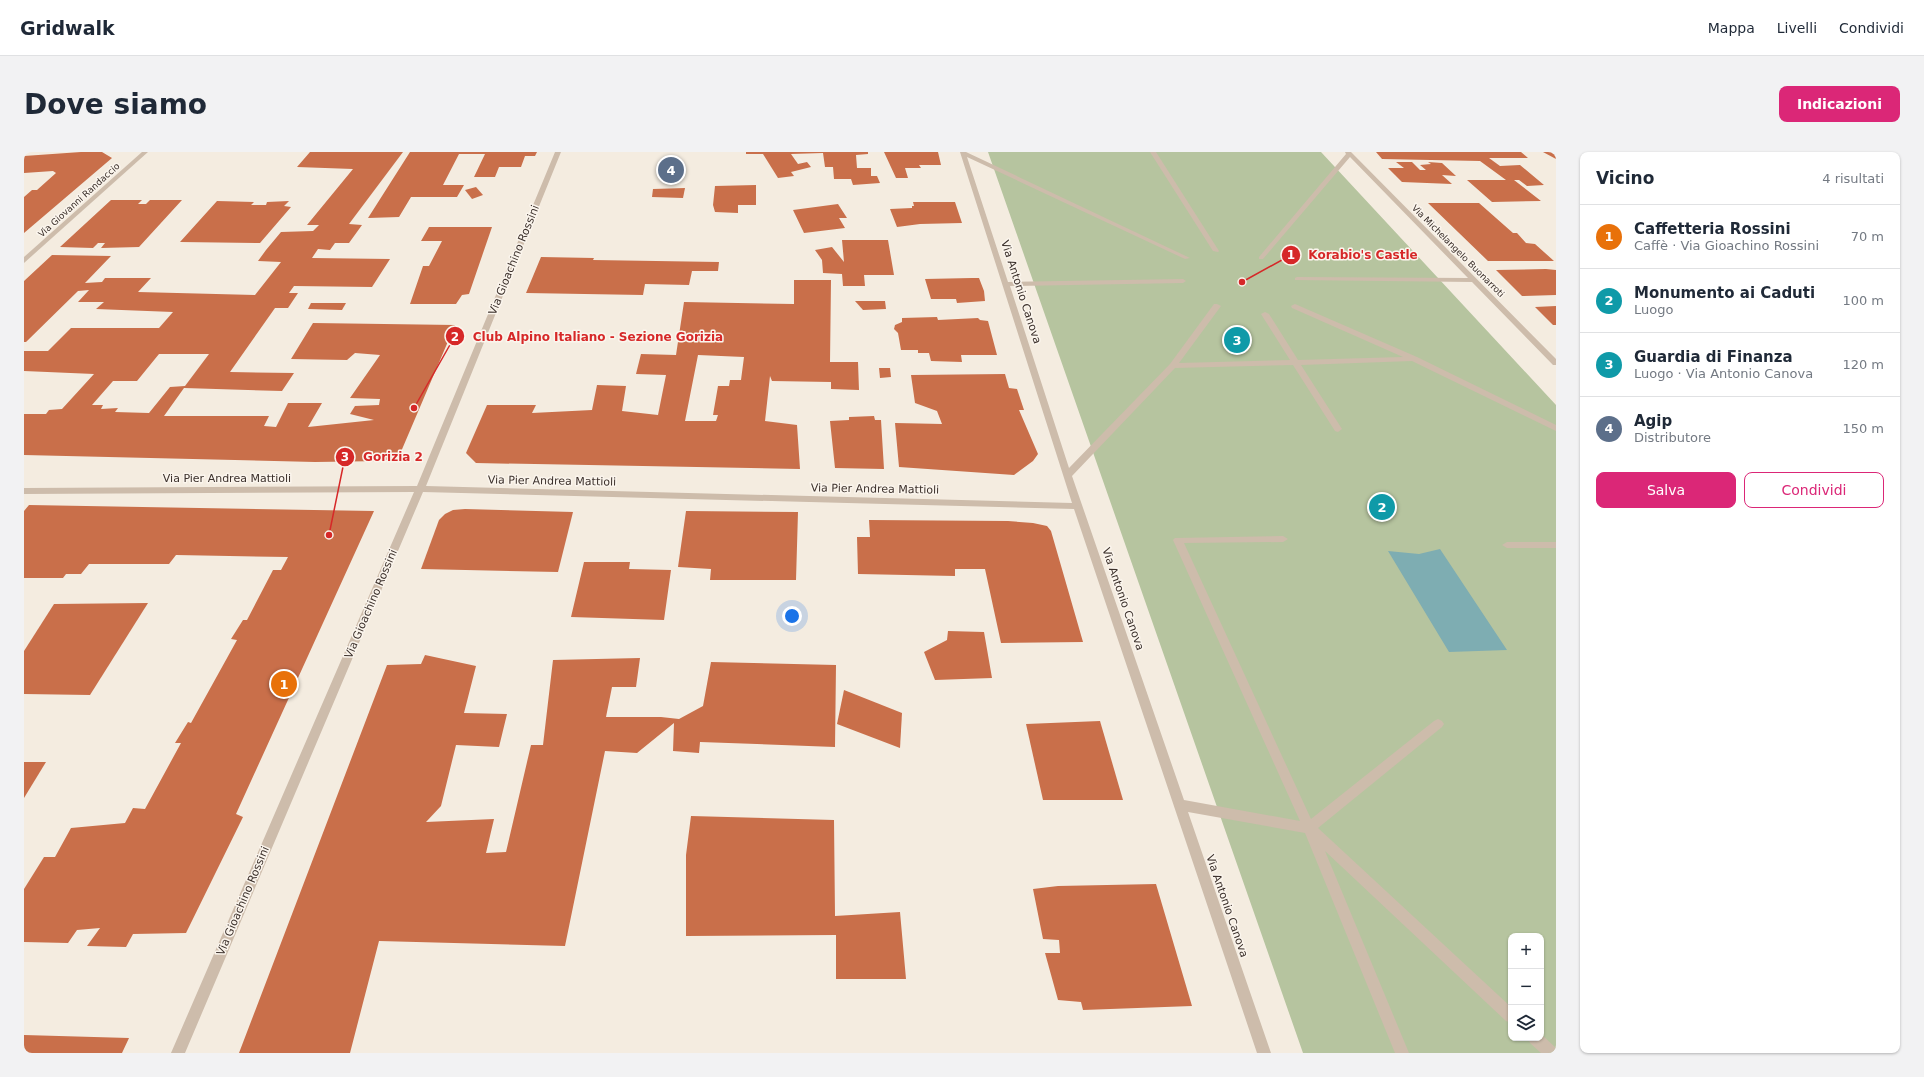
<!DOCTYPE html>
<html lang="it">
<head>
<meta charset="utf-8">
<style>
  body { margin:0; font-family:"DejaVu Sans",sans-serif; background:#f2f2f3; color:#1f2937 }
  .controls { position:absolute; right:12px; bottom:12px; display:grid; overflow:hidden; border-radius:8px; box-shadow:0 1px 3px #0004 }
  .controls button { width:36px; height:36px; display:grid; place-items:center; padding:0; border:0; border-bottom:1px solid #e0e1e3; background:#fff; color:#1f2937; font:20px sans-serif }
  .you { position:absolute; left:768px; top:464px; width:14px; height:14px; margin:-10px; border:3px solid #fff; border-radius:50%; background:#1a73e8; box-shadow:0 0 0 6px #1a73e833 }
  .badge { display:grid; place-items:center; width:26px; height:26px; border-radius:50%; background:#db2777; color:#fff; font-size:13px; font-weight:700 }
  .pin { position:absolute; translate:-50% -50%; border:2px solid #fff; box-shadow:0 1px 4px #0006 }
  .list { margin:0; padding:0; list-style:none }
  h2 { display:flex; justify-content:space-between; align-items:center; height:52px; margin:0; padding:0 16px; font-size:17px }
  h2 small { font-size:13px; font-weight:400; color:#747a83 }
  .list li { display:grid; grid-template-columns:26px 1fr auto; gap:12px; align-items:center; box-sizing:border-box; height:64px; padding:0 16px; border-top:1px solid #e0e1e3 }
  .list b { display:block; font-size:15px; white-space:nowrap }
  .list p { margin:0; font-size:13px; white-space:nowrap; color:#747a83 }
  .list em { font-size:13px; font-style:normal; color:#747a83 }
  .actions { display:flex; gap:8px; padding:12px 16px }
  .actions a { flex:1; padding:9px 0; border:1px solid #db2777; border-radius:8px; text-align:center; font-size:14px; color:#db2777 }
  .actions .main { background:#db2777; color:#fff }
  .icon { flex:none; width:22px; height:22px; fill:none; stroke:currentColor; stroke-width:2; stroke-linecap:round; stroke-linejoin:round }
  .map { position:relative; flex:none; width:1532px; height:901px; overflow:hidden; border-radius:8px }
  header { display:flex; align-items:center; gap:24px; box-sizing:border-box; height:56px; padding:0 20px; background:#fff; border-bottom:1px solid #e0e1e3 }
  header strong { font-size:19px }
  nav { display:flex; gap:22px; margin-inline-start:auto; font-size:14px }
  .intro { display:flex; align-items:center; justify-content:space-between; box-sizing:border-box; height:96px; padding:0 24px }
  h1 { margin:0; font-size:28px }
  .button { padding:10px 18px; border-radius:8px; background:#db2777; color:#fff; font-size:14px; font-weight:700 }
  main { display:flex; gap:24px; padding:0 24px }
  aside { flex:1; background:#fff; border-radius:8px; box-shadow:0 1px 3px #0004 }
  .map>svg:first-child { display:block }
  .green { fill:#b6c49f; fill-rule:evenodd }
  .water { fill:#7eadb2 }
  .building { fill:#c96f4a; fill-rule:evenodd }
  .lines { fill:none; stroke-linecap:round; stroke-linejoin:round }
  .minor { fill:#cdbcab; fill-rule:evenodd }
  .labels { text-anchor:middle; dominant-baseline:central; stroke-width:3; stroke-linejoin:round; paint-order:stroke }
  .far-street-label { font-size:9px; fill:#3b302b; stroke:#fbf5ed }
  .street-label { font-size:11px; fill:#3b302b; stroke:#fbf5ed }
  .leader { fill:none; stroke:#d62828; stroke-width:1.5 }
  .callout-dot { fill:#d62828; stroke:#fbf5ed; stroke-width:1.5 }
  .mark-label { font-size:12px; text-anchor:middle; font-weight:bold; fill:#fff }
  .callout-label { font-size:12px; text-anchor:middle; font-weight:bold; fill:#d62828; stroke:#fbf5ed; stroke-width:3; stroke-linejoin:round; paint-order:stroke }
</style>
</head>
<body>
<header>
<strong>Gridwalk</strong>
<nav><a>Mappa</a><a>Livelli</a><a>Condividi</a></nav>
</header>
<div class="intro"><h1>Dove siamo</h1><a class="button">Indicazioni</a></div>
<main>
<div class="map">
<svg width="1532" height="901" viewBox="0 0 1532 901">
  <rect width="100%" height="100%" fill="#f4ece0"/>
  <!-- green -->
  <path class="green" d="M964 0H1297L1532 253V901H1279ZM1487 784H1517V886H1487Z"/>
  <!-- water -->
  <path class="water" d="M1416 397 1483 498 1425 500 1364 399 1395 402Z"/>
  <!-- building -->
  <g class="building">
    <path d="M57 0H78L88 6 0 81V45L8 38H13L32 21 29 19 0 21V4Z"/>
    <path d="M286 0H379L325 72 338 73 325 91H311L306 98 294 97 288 106 366 107 348 135 270 134 265 141H274L264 156H251L206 220 270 221 258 239 160 236 140 264H245L240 274 252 275 264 251H298L284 275 350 268 326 262 331 254 355 253 356 247 326 246 356 203 331 201 323 208 267 207 289 171 431 173 376 302 360 309 291 310 0 303V262H22L25 258 38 257 70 222 0 219V199H24L47 176H135L149 160 72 157 80 150H54L65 138 54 139 2 190H0V129L28 103 87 104 61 131 78 130 81 126H127L114 140 231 143 257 110 234 109 242 98 257 80 289 79 295 73H283L329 17 273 15ZM135 202H185L161 234 146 235 125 261 91 260 94 256 77 257 79 253H68L89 229H113Z"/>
    <path d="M386 0H513L511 4H501L497 15H475L471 25H450L461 2H435L419 33H440L433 45H387L375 65 344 66Z"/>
    <path d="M722 0H844V2L832 3 833 16H847V24H853L856 31 829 33 827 27H810L809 15H801L799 1 767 2 774 12 783 10 787 15 767 20 770 24 754 26 739 2H722Z"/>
    <path d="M860 0H914L917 13H895L897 16H881L884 26H872Z"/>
    <path d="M1352 0H1497L1504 6H1465L1476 14 1496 13 1520 33 1503 34 1495 28H1490L1517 49 1468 50 1443 28H1482L1456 9 1358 7Z"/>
    <path d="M1519 0H1532V7Z"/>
    <path d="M1372 10H1388L1396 18H1402L1396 13 1407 12 1404 10 1418 11 1432 24 1418 23 1428 32 1378 30 1364 16H1380Z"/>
    <path d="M732 33V53H714V61L691 60 689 53 691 34Z"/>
    <path d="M452 35 459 43 448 47 441 38Z"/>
    <path d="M661 36 659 46 628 45 629 37Z"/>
    <path d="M87 48H118L114 52H122L126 48H158L115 95 77 96 81 91H74L69 96 36 95Z"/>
    <path d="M193 49 230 50 227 53H242L243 50 265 49 260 54 267 55 236 91 156 90Z"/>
    <path d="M889 50H931L938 71 896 72 873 75 866 57 888 56V54H890Z"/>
    <path d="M1404 51H1455L1489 81H1493L1502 91 1511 92 1530 109H1464Z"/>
    <path d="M814 52 823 66H815L821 76 780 81 769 58Z"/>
    <path d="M405 75H468L445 142 438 143 432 152H386L399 114H405L418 89H397Z"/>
    <path d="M818 88H864L870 123H840L841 134H819L818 122 799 121 798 108 791 98 808 95 820 110Z"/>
    <path d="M517 105 570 106 569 108 695 110 694 119H668L665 133 621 132 619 143 502 141Z"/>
    <path d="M1522 117 1532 118V143L1498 144 1472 118Z"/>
    <path d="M948 126H955L960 139 961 149 933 151 932 147H907L901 127Z"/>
    <path d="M770 128H807L806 210H834L835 238 807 237V230L748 229 746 224 741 269 773 273 776 317 452 311 442 301 463 253H512L508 261 568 258 573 233 602 234 598 259 634 263 642 223 612 222 617 202 652 203 660 150 770 152ZM674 203 720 205 717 228H706L705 234H694L689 263H694L692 269H661Z"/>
    <path d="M831 149H861L862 157 839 158Z"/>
    <path d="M287 151H322L318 158 284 157Z"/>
    <path d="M1532 154V173H1529L1511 155Z"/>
    <path d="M913 165 914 168 954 166 956 168 964 169 973 203H937L938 210 907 209 905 201H894V198H877L874 181 870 177 871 173 878 170V166Z"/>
    <path d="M855 216H866L867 225 856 226Z"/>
    <path d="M981 222 985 236 993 237 1000 258H995L1014 302 1009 309 990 323 875 315 871 271 918 272 913 259 891 251 887 223Z"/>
    <path d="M850 264 851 268H857L860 317 811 316 806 269 825 268V265Z"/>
    <path d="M5 353 350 359 212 662 219 665 162 781 109 782 102 795 63 794 76 776 53 778 44 791 0 790V737L20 705H31L47 676 101 671 109 656 121 657 157 591H151L164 570 167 571 213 488 207 487 219 468H223L249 418H257L264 405 152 403 145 412H65L57 422H42L39 426H0V359Z"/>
    <path d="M441 357 549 360 534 420 397 417 415 368 421 362 429 358Z"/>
    <path d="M662 359 774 360 772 428H686L687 417 654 415Z"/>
    <path d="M845 368 984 369 1009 371 1023 374 1027 379 1059 490 977 491 961 417H931V424L834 422 833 385H846Z"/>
    <path d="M560 410H606L605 417 647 418 640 468 547 465Z"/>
    <path d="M124 451 66 543 0 542V499L30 452Z"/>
    <path d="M924 479 960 480 968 526 911 528 900 500 923 488Z"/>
    <path d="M401 503 452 514 440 561 483 562 475 595 432 593 417 654 402 670 470 667 462 701 482 700 507 593H519L529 508 616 506 612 535H588L582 565H637L655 567 679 554 687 510 812 513 811 595 676 590 675 601 649 599 650 571 613 601 581 599 541 794 355 789 326 901H215L363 513 397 512Z"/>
    <path d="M820 538 878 561 876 596 813 572Z"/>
    <path d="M1076 569 1099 648H1019L1002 572Z"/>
    <path d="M0 610H22L0 646Z"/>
    <path d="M667 664 810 668 811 764 876 760 882 827H812V783L662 784V703Z"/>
    <path d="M1132 732 1168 854 1059 858 1057 850 1034 848 1021 801H1036L1035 788 1019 787 1009 737 1034 734Z"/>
    <path d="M0 883 105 886 98 901H0Z"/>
  </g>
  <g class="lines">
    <!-- minor -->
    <g class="minor">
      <path d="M118 0H124L0 111V105Z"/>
      <path d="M531 0H537L402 334 1048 351 936 0H942L1166 106 1161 107 943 5 984 130 1159 127 1162 129 1159 131 986 134 1045 316 1146 212 1190 152H1193L1197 154 1155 211 1266 208 1237 162 1241 160 1245 162 1274 208 1379 205 1268 156 1267 154 1271 152 1393 205 1532 273V279L1388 209 1277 213 1318 277 1314 280 1311 279 1269 213 1151 216 1048 324 1160 648 1276 669 1149 388 1151 386 1259 384 1264 387 1259 390 1160 391 1287 667 1410 569 1414 567 1418 569 1420 572 1418 575 1294 676 1487 855V871L1482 869 1301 699 1385 901H1371L1281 681 1164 660 1247 901H1233L1050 357 399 340 161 901H147L390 340 0 342V336L393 334Z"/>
      <path d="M1126 0H1132L1195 99 1194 100 1189 99Z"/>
      <path d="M1321 0H1327L1532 207V213H1529L1448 130 1271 128V126L1273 125 1444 126 1326 5 1239 107H1235V105L1322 2Z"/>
      <path d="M1483 390H1532V396H1483L1478 393Z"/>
      <path d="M1517 882 1532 896V901H1517L1506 891 1504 886H1517Z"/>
    </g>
  </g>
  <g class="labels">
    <!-- far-street labels -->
    <g class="far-street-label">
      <text transform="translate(55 48) rotate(-42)">Via Giovanni Randaccio</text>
      <text transform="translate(1434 99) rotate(45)">Via Michelangelo Buonarroti</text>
    </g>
    <!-- street labels -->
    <g class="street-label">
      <text transform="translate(490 108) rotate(-68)">Via Gioachino Rossini</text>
      <text transform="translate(997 140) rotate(72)">Via Antonio Canova</text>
      <text x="203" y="326">Via Pier Andrea Mattioli</text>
      <text transform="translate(528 329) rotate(1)">Via Pier Andrea Mattioli</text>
      <text transform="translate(851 337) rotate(1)">Via Pier Andrea Mattioli</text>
      <text transform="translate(1099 447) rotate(71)">Via Antonio Canova</text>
      <text transform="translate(347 452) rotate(-67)">Via Gioachino Rossini</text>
      <text transform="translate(219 749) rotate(-67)">Via Gioachino Rossini</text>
      <text transform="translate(1203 754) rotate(71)">Via Antonio Canova</text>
    </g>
  </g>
  <!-- callouts -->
  <path class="leader" d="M1218 130L1267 103M390 256L431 184M305 383L321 305"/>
  <g class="callout-dot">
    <circle cx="1218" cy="130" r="4"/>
    <circle cx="390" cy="256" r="4"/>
    <circle cx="305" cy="383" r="4"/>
    <circle cx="1267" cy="103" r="10"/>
    <circle cx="431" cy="184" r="10"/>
    <circle cx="321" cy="305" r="10"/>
  </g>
  <g class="mark-label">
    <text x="1267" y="107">1</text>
    <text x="431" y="189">2</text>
    <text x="321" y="309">3</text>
  </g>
  <g class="callout-label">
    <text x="1339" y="107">Korabio's Castle</text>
    <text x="574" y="189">Club Alpino Italiano - Sezione Gorizia</text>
    <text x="369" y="309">Gorizia 2</text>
  </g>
</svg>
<div class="controls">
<button>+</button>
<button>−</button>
<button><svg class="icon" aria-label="layers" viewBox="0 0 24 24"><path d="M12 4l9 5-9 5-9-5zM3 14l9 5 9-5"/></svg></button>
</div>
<div class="you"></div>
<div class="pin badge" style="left:260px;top:532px;background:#e8710a">1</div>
<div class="pin badge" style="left:1358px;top:355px;background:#0f9aa8">2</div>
<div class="pin badge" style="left:1213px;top:188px;background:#0f9aa8">3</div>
<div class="pin badge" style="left:647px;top:18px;background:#5c6f8a">4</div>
</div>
<aside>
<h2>Vicino<small>4 risultati</small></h2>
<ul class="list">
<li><span class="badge" style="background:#e8710a">1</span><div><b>Caffetteria Rossini</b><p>Caffè · Via Gioachino Rossini</p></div><em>70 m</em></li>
<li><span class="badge" style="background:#0f9aa8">2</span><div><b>Monumento ai Caduti</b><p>Luogo</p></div><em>100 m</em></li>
<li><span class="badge" style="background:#0f9aa8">3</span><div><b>Guardia di Finanza</b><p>Luogo · Via Antonio Canova</p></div><em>120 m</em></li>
<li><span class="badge" style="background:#5c6f8a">4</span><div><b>Agip</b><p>Distributore</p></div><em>150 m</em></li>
</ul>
<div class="actions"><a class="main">Salva</a><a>Condividi</a></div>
</aside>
</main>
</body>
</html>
